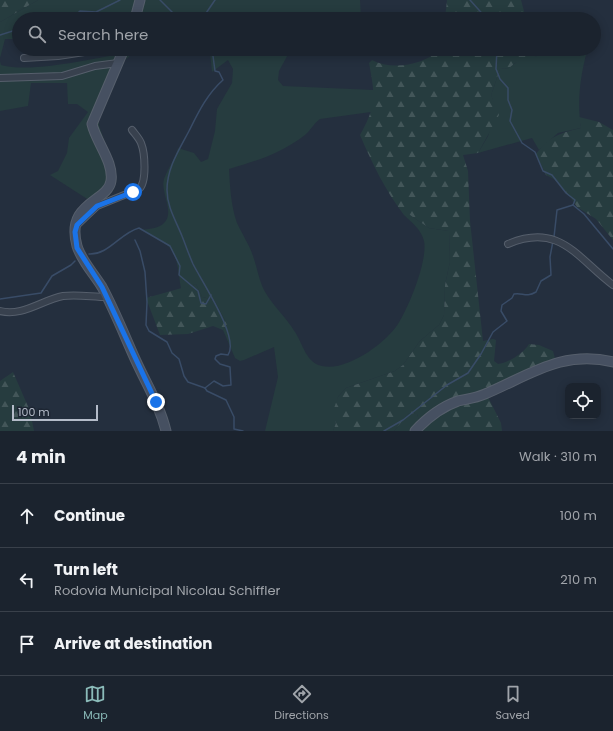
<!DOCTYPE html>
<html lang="en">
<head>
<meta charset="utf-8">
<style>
  body { margin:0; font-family:Poppins,sans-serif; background:#282f3a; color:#f1f3f6 }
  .controls { position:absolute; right:12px; bottom:12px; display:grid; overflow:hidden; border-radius:8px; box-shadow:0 2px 10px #0003 }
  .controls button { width:36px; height:36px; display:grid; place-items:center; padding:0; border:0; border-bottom:1px solid #39404a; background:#1b232e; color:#f1f3f6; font:20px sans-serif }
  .scale { position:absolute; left:12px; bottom:10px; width:86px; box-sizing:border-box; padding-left:4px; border:2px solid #b4bcc9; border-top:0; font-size:11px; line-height:14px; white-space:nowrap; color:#b4bcc9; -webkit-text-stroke:3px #1d2633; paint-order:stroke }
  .stop { position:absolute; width:12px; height:12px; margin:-9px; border:3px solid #1a73e8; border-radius:50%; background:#fff }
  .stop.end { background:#1a73e8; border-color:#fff; box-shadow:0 1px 4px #0008 }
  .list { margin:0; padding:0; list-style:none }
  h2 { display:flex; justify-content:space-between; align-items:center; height:52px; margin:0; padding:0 16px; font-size:17px }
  h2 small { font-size:13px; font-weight:400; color:#a0a4aa }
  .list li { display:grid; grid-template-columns:26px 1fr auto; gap:12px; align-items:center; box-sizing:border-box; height:64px; padding:0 16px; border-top:1px solid #39404a }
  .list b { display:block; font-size:15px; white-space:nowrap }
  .list p { margin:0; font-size:13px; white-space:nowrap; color:#a0a4aa }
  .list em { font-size:13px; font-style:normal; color:#a0a4aa }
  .icon { flex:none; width:22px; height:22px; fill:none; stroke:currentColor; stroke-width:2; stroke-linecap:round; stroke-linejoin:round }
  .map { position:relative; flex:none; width:613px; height:431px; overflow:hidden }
  .search { position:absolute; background:#1b232e; box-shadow:0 2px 10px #0003; left:12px; right:12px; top:12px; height:44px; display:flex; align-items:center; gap:10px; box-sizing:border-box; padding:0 14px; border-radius:22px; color:#a0a4aa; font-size:15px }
  .sheet { height:244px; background:#1b232e }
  nav { display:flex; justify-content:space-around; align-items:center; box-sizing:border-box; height:56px; border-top:1px solid #39404a; background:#1b232e; font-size:11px; color:#a0a4aa }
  nav a { display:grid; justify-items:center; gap:2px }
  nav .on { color:#8bbbb9 }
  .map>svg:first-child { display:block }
  .grass { fill:#263c3f }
  .forest { fill:url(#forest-firs) }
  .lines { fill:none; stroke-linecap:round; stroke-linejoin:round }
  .stream { stroke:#394c67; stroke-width:1.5 }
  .street-casing { stroke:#565f6c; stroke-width:8 }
  .secondary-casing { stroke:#565f6c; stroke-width:11 }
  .street { stroke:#38414e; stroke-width:6 }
  .secondary { stroke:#465061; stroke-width:9 }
  .route { stroke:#1a73e8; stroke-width:5 }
</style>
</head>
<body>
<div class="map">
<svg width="613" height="431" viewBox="0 0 613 431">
  <defs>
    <pattern id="forest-firs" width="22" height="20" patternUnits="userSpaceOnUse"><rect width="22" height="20" fill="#263c3f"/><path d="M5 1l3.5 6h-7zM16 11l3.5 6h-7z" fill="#435659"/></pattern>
  </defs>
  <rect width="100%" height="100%" fill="#242f3e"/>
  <!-- grass -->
  <g class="grass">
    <path d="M38 0H360L361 18 344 19 343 14 321 19H19V39H5L0 58V22Z"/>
    <path d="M206 49H291L279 71 278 80 283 86 374 90V104L371 112 320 119C314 123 311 130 305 135 280 154 259 160 229 169 230 187 231 206 237 223 242 234 249 244 253 256 257 267 259 280 264 290 272 305 286 317 295 332 303 344 306 363 322 366 346 372 386 343 398 324 409 307 428 260 424 241 421 229 412 223 404 215H410L429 228 449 231 450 262 445 285 444 315 439 325 420 341 403 365 395 371 346 388 338 397 335 419 336 423 333 431H265L278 377 274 347 244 360 240 361 235 358 223 330 227 324 214 300 202 297 196 284 181 289C175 251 179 249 142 230 148 229 159 228 163 224 176 213 160 193 164 179 168 168 175 159 178 148L194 153 201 162 208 159 215 131 217 109 232 83 233 69 228 60 212 72 210 53Z"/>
    <path d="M587 51C580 77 577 102 581 128L558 133 539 150 532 138 478 153 488 136 496 110 491 95 500 69 509 68C524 52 565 54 587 51Z"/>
    <path d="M130 53 129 57 123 61 108 66 115 79 99 120V125C104 143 123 180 109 196 105 199 99 201 95 204L50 175 58 171 67 153 69 138 88 112 77 104H68L67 83H31L28 106 0 111V61L1 65C34 74 95 57 130 53Z"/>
    <path d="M409 413 417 414 422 428 425 431H394Z"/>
  </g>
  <!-- forest -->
  <g class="forest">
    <path d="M0 0H38L0 22Z"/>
    <path d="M447 0H521L526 19H445Z"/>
    <path d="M441 49H535L537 56 515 63 509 68 500 69 491 95 499 115 478 153 463 155 468 171 470 221 483 341 493 339 496 340 494 361 498 364C508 363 524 353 529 344L539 345 553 351 556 362 487 395 501 423 502 431H425L422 428 417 414 409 413 394 431H333L336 423 332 414 338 397 346 388 395 371 403 365 420 341 439 325 444 315 445 285 450 262 449 231 429 228 410 215H404C385 190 372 163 360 135 377 105 375 95 369 63L372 60C392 71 424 65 441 49Z"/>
    <path d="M579 117 599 122 613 130V240L596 219 577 207 571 198 554 179 546 175 536 154C550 136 560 133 581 128Z"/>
    <path d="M196 284 202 297 214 300 227 324 223 330 213 326 188 334 160 335 146 298Z"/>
    <path d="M13 372 30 411 34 431H0V381Z"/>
  </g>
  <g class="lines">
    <!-- stream -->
    <g class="stream">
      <path d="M160 0 179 19"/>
      <path d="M470 0 487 19"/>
      <path d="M47 19 55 15 69 19"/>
      <path d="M71 19 80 11 96 12 120 0"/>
      <path d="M202 19 215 0"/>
      <path d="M0 35 19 29"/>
      <path d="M497 49 496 69 500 79 508 88V100L512 110 510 121 522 143 535 152 543 171 552 175 566 193 575 200 573 205"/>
      <path d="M573 205 584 214 613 249"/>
      <path d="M554 237 557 210 573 205"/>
      <path d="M135 240 140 251 145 272 147 302 146 325 149 331 167 342 172 353 179 359 184 376 188 382 205 388"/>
      <path d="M89 254C109 255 120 233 139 228L170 246 180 266 179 275 198 291 201 303 206 304 211 295"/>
      <path d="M0 299 41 293 52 276 71 265 75 261"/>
      <path d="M205 388 214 381 223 386 231 385 230 367 220 364 215 359 216 356 221 354 228 355C240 338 202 282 193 264 189 255 186 246 182 236 176 221 167 207 167 190 167 168 179 150 189 131 198 113 207 94 223 80L219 72 215 71 213 56 206 49"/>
      <path d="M205 388 207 391 226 400 234 417V429L243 431"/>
      <path d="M384 431 403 420 447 385 468 373 481 354 493 332 507 321 501 311 502 305 512 298 514 294C522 292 526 298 536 292L541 281 551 275 550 257 553 241"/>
    </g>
    <defs>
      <g id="street">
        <path d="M24 58 58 56 104 49"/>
        <path d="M0 78 62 76 95 66 118 63"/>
        <path d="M77 225 97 206 139 189C147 182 145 153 141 143 139 138 135 134 132 130"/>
        <path d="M508 244C560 222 577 258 613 285"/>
        <path d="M0 311C22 317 42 300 63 296 77 294 93 297 107 297"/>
      </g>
      <g id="secondary">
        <path d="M135 19 140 0"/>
        <path d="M124 49 92 124C96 142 114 162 111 181 108 202 65 202 77 246 81 260 94 274 102 287 115 311 125 337 136 361 147 385 160 406 166 431"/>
        <path d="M415 431C427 418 441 407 458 401 467 399 476 398 485 394 528 376 563 349 613 362"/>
      </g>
    </defs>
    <!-- street casing -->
    <use href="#street" class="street-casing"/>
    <!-- secondary casing -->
    <use href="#secondary" class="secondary-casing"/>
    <!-- street -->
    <use href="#street" class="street"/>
    <!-- secondary -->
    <use href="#secondary" class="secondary"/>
  </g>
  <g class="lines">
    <!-- route -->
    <path class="route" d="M133 192 97 206 77 225 75 232 77 248 102 287 156 402"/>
  </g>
</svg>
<div class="controls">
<button><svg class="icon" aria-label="locate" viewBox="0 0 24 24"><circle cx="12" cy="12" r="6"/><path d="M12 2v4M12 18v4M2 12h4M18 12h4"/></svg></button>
</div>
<div class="scale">100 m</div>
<div class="stop" style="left:133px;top:192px"></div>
<div class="stop end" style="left:156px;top:402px"></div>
<div class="search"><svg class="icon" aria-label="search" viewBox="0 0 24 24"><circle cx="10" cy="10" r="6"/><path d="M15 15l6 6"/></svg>Search here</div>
</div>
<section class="sheet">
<h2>4 min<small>Walk · 310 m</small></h2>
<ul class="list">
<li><svg class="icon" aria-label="ahead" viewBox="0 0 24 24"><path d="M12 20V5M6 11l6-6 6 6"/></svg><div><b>Continue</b></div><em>100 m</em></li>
<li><svg class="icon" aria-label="left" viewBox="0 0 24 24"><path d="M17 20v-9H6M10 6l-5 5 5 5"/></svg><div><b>Turn left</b><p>Rodovia Municipal Nicolau Schiffler</p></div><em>210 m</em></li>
<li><svg class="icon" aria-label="arrive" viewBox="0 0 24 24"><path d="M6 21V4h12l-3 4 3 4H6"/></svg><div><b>Arrive at destination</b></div></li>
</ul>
</section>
<nav>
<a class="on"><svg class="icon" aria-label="map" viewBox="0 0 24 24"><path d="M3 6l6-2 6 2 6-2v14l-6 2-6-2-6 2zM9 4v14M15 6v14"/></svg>Map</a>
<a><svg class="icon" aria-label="directions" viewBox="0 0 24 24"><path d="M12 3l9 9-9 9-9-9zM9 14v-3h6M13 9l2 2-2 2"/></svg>Directions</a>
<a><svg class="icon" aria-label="saved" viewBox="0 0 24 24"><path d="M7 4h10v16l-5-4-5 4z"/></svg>Saved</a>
</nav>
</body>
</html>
